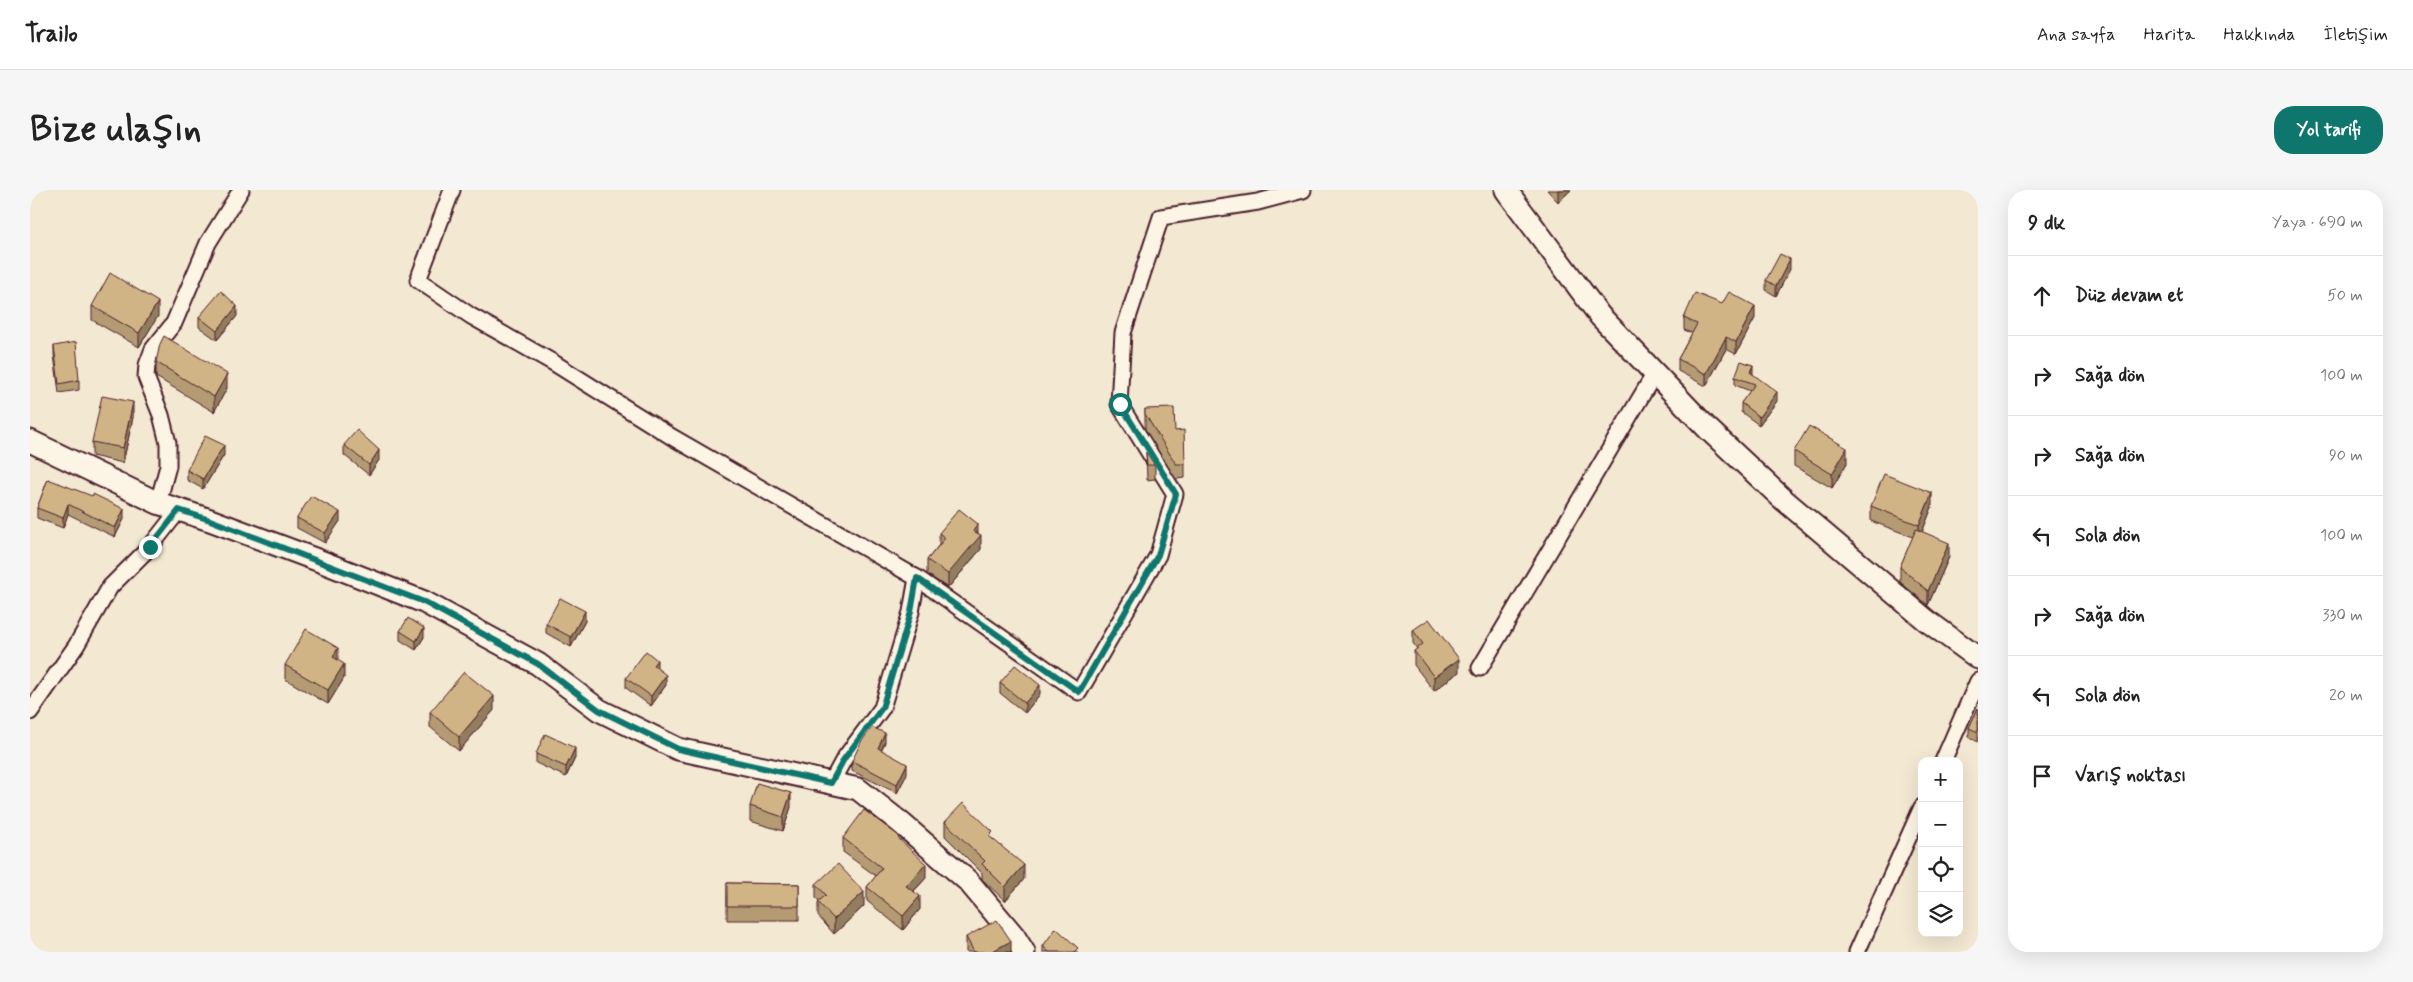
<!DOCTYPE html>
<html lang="tr">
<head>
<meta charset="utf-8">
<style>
  body { margin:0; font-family:Mynerve,sans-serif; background:#f6f6f6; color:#222 }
  .controls { position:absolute; right:15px; bottom:15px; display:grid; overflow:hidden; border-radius:10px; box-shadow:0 5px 20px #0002 }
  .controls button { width:45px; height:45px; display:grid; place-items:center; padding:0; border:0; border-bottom:1px solid #e0e0e0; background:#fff; color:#222; font:25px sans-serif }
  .stop { position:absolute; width:15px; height:15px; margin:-11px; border:4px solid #0f766e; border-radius:50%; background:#fff }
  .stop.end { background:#0f766e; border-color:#fff; box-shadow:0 1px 5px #0008 }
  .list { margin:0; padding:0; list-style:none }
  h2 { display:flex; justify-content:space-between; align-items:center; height:65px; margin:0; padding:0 20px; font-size:21px }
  h2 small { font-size:16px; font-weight:400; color:#767676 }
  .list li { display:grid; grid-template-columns:32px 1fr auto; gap:15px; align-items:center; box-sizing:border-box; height:80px; padding:0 20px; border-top:1px solid #e0e0e0 }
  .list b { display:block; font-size:19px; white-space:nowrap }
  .list em { font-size:16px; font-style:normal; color:#767676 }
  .icon { flex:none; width:28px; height:28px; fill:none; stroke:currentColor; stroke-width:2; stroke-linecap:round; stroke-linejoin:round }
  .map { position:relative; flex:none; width:1948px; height:762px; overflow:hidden; border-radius:20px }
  header { display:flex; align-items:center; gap:30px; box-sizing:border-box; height:70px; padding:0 25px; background:#fff; border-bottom:1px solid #e0e0e0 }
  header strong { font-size:24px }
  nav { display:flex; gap:28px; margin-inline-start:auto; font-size:18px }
  .intro { display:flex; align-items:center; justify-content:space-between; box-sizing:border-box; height:120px; padding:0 30px }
  h1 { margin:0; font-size:35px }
  .button { padding:12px 22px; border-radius:20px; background:#0f766e; color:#fff; font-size:18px; font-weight:700 }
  main { display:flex; gap:30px; padding:0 30px }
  aside { flex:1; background:#fff; border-radius:20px; box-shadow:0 5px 20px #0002 }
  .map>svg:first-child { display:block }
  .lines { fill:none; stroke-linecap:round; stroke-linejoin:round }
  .street-casing { stroke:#4a1f2b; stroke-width:19 }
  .secondary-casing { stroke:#4a1f2b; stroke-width:25 }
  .street { stroke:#fcf5e5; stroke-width:15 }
  .secondary { stroke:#fcf5e5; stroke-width:21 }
  .wall { fill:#b49b73; stroke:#4a1f2b }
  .shaded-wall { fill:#927e5e; stroke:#4a1f2b }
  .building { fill:#d1b486; stroke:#4a1f2b }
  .route { stroke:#0f766e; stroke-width:6 }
</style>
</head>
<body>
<header>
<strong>Trailo</strong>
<nav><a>Ana sayfa</a><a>Harita</a><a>Hakkında</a><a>İletişim</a></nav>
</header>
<div class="intro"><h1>Bize ulaşın</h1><a class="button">Yol tarifi</a></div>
<main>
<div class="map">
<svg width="1948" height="762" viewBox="0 0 1948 762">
  <rect width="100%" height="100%" fill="#f3e8d2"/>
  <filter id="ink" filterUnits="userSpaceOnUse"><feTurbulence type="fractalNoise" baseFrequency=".02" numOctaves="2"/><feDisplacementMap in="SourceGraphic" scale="10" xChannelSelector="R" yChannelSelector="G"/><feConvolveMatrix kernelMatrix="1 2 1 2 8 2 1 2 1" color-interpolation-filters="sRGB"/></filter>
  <g filter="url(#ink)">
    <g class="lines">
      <defs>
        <g id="street">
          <path d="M422 0 388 90 441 126 524 173 642 247 887 388 881 422 852 518 814 569 801 593"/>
          <path d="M128 313 138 276V253L131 225 116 187 117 175 123 159 144 133 178 53 211 0"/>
          <path d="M887 388 1049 502 1128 365 1145 304 1089 214 1093 143 1131 27 1228 12 1273 0"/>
          <path d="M1450 478 1625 183"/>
          <path d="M0 522 46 456 80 397 120 357 149 320"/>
          <path d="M1913 571 1948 491"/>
          <path d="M1827 762 1892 617"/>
        </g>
        <g id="secondary">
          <path d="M1476 0 1570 126 1678 239 1754 310 1896 430 1948 468"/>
          <path d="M0 251 128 313 180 330 290 371 394 412 508 474 569 520 648 559 828 599 871 633 938 691 984 746 994 762"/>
        </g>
      </defs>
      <!-- street casing -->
      <use href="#street" class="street-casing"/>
      <!-- secondary casing -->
      <use href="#secondary" class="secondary-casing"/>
      <!-- street -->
      <use href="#street" class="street"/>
      <!-- secondary -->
      <use href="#secondary" class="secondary"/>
    </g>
    <!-- wall -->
    <g class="wall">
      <path d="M1517 0H1541L1528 12Z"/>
      <path d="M1760 79 1746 106 1736 100V90Z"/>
      <path d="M62 116 128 126 109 157 62 130Z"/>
      <path d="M207 126 187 150 169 137V127Z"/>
      <path d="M1654 128H1725L1706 164 1696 159 1676 196 1648 181V169L1662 143 1654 140Z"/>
      <path d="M24 156 49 190V200L29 203 24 165Z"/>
      <path d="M126 172 197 198 184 222 126 187Z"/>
      <path d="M1723 184 1747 211 1729 235 1711 222V213L1720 201 1705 195V187Z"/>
      <path d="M1115 219 1145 241 1155 274V288L1146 289 1115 239Z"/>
      <path d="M103 227 93 273 62 266V252Z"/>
      <path d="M314 255 349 270 339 285 314 265Z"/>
      <path d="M1764 261 1817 273 1802 298 1764 276Z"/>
      <path d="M1116 262 1125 275V289L1117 290Z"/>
      <path d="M194 265 173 299 157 290V280Z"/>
      <path d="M18 289 94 329 85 347 38 324 33 338 7 328V318Z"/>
      <path d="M1841 316 1902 317 1892 342 1919 367 1898 415 1870 392V377L1883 347 1841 331Z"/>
      <path d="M267 328 310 331 295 353 267 338Z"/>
      <path d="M909 343 948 344 951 359 918 398 897 384V370L909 355Z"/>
      <path d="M555 431 541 457 516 443V434Z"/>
      <path d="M1383 440 1429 482 1404 501 1384 475V461L1387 459 1383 453Z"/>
      <path d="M370 441 394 447 386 460 370 450Z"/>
      <path d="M308 470 314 488 298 514 255 489V475Z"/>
      <path d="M627 479 636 495 621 516 596 498V488Z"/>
      <path d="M970 493 1010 504 995 523 970 503Z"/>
      <path d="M1948 518V552L1939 547V538Z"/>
      <path d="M464 520 429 561 400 537V522Z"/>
      <path d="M855 552 851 560 877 584 867 603 822 581V571Z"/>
      <path d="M506 564 545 568 536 587 506 573Z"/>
      <path d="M720 616 761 617 753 641 720 631Z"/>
      <path d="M915 632 963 649 994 689 975 711 952 689V683L915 646Z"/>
      <path d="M813 648 869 649 896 688 884 701 890 719 873 740 837 711V697L846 686 813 662Z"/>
      <path d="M697 693 769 694V730H697Z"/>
      <path d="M786 694 834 716 804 744 788 726V712L789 711 786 708Z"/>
      <path d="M936 747 981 762H936Z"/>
      <path d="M1013 756 1048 762H1013Z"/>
    </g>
    <!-- shaded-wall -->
    <g class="shaded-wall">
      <path d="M1528 0H1541L1528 12Z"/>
      <path d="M1760 69V79L1746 106V96Z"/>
      <path d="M128 112V126L109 157V143Z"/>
      <path d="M207 116V126L187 150V141Z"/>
      <path d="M1725 116V128L1706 164V152Z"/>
      <path d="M1696 147V159L1676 196V184Z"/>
      <path d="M1723 175V184L1720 182Z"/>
      <path d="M197 184V198L184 222V207Z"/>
      <path d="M1747 202V211L1729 235V227Z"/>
      <path d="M103 212V227L93 273V258Z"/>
      <path d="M194 255V265L173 299V289Z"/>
      <path d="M1817 258V273L1802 298V284Z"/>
      <path d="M349 260V270L339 285V275Z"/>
      <path d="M1902 303V317L1889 350V335Z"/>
      <path d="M38 314V324L33 338V328Z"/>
      <path d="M94 319V329L85 347V338Z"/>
      <path d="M310 322V331L295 353V343Z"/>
      <path d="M948 334V348L951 345V359L918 398V384L943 341Z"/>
      <path d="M1919 353V367L1898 415V401Z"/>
      <path d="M555 421V431L541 457V447Z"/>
      <path d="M394 438V447L386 460V451Z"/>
      <path d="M308 458V472L303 467Z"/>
      <path d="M1429 469V482L1404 501V487Z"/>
      <path d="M627 470V479L623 475Z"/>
      <path d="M314 474V488L298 514V500Z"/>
      <path d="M636 485V495L621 516V506Z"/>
      <path d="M1010 495V504L995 523V513Z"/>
      <path d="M464 506V520L429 561V547Z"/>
      <path d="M855 543V552L848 568V558Z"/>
      <path d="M545 558V568L536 587V577Z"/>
      <path d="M877 574V584L867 603V594Z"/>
      <path d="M761 603V617L753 641V627Z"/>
      <path d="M896 674V688L876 709V696Z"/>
      <path d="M994 675V689L975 711V697Z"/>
      <path d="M834 702V716L804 744V729Z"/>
      <path d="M890 706V719L873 740V726Z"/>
      <path d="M981 751V762H961Z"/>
    </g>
    <!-- building -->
    <g class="building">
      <path d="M1750 64 1760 69 1746 96 1736 90Z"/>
      <path d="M80 83 128 112 109 143 62 116Z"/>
      <path d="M191 101 207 116 187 141 169 127Z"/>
      <path d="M1699 102 1725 116 1706 152 1696 147 1676 184 1648 169 1667 134 1654 128 1665 103 1692 114Z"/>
      <path d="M134 146 197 184 184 207 126 172 130 154Z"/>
      <path d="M46 152 49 190 29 194 24 156Z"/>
      <path d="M1711 171 1723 175 1720 182 1747 202 1729 227 1711 213 1725 194 1705 187Z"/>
      <path d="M72 206 103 212 93 258 62 252Z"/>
      <path d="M1144 218 1145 241 1154 240 1155 274H1146L1115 224V219Z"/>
      <path d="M1779 236 1817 258 1802 284 1764 261Z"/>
      <path d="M327 240 349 260 339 275 314 255Z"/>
      <path d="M175 246 194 255 173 289 157 280Z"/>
      <path d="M1116 262 1125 275H1117Z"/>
      <path d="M1854 284 1902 303 1889 335 1841 316Z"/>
      <path d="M18 289 62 306 63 304 94 319 85 338 38 314 33 328 7 318Z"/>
      <path d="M281 306 310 322 295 343 267 328Z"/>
      <path d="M929 319 948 334 943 341 951 345 918 384 897 370 915 348 909 343Z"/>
      <path d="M1886 339 1919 353 1898 401 1870 377Z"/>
      <path d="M530 408 555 421 541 447 516 434Z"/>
      <path d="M378 428 394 438 386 451 370 441Z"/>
      <path d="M1399 429 1429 469 1404 487 1384 461 1393 454 1383 440Z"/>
      <path d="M276 439 308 458 303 467 314 474 298 500 255 475Z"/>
      <path d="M616 461 627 470 623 475 636 485 621 506 596 488Z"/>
      <path d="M985 475 1010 495 995 513 970 493Z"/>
      <path d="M434 482 464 506 429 547 400 522Z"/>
      <path d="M1948 518V542L1939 538Z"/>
      <path d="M842 537 855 543 848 558 877 574 867 594 822 571 831 552Z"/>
      <path d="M515 544 545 558 536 577 506 564Z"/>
      <path d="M727 593 761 603 753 627 720 616Z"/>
      <path d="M933 613 963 642 959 646 994 675 975 697 952 674 955 671 915 632Z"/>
      <path d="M834 620 869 646 868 648 896 674 876 696 890 706 873 726 837 697 852 678 813 648Z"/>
      <path d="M808 674 834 702 804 729 788 712 796 705 786 694Z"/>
      <path d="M697 693 769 694V716H697Z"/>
      <path d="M967 730 981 751 961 762H944L936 747Z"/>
      <path d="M1026 738 1048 758 1044 762H1019L1013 756Z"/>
    </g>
  </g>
  <g class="lines" filter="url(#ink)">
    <!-- route -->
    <path class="route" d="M120 357 149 320 180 330 394 412 508 474 569 520 648 559 801 593 814 569 852 518 881 422 887 388 1049 502 1128 365 1146 304 1090 214"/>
  </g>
</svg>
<div class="controls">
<button>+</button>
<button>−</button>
<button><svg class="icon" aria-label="locate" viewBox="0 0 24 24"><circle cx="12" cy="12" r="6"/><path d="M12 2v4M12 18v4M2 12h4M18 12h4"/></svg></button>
<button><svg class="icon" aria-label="layers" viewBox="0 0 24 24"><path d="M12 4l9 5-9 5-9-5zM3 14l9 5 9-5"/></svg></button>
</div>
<div class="stop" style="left:1090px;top:214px"></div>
<div class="stop end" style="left:120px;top:357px"></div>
</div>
<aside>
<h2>9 dk<small>Yaya · 690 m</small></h2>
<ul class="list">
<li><svg class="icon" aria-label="ahead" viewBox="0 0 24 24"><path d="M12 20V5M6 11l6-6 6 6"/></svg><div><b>Düz devam et</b></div><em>50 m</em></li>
<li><svg class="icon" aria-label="right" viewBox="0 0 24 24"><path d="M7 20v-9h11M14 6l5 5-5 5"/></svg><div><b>Sağa dön</b></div><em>100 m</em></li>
<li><svg class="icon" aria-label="right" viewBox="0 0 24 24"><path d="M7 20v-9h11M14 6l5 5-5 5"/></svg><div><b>Sağa dön</b></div><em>90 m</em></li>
<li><svg class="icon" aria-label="left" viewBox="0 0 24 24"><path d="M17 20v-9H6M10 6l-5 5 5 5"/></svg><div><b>Sola dön</b></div><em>100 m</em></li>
<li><svg class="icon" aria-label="right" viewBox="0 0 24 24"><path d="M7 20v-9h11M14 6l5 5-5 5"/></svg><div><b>Sağa dön</b></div><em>330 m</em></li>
<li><svg class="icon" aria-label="left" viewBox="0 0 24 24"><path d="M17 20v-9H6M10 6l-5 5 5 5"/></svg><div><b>Sola dön</b></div><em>20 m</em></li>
<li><svg class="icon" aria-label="arrive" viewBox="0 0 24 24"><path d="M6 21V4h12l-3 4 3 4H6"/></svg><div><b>Varış noktası</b></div></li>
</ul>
</aside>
</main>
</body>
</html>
